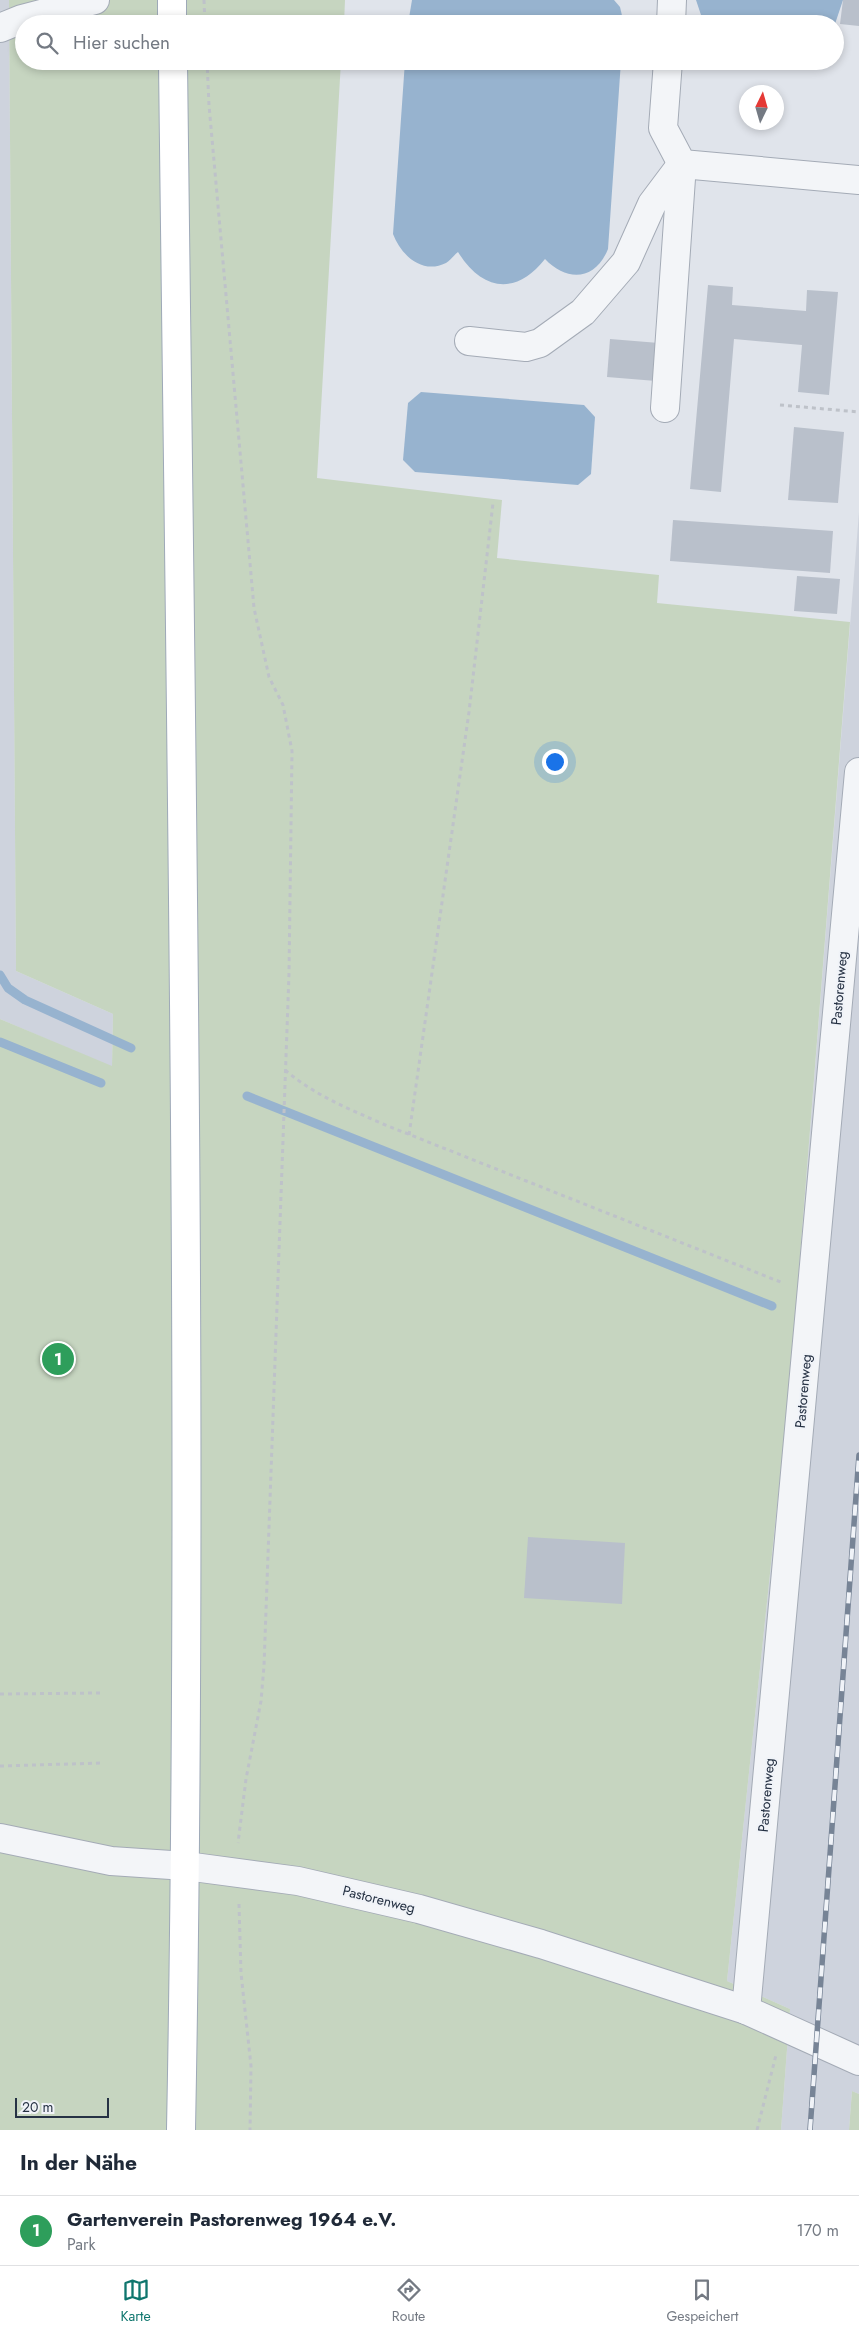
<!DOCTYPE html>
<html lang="de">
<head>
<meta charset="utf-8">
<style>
  body { margin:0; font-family:Jost,sans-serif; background:#f6f6f7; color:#1f2937 }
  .compass { position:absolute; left:739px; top:85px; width:45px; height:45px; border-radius:50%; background:#fff; box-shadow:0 2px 8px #0003; rotate:5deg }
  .scale { position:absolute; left:15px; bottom:12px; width:94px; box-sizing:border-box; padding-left:5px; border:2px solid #263244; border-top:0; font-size:14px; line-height:18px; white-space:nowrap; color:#263244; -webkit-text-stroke:4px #f0f3f8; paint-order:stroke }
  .you { position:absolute; left:554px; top:761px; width:18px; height:18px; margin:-12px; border:4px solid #fff; border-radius:50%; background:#1a73e8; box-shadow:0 0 0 8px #1a73e833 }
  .badge { display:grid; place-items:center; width:32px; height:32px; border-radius:50%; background:#0f766e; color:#fff; font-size:16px; font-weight:700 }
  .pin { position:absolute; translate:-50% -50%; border:2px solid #fff; box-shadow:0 1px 5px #0006 }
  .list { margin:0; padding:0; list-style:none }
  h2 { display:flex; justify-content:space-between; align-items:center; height:65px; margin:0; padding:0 20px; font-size:21px }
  h2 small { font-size:16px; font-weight:400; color:#747a83 }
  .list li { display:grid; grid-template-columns:32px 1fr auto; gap:15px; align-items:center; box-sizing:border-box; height:70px; padding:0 20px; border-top:1px solid #e0e1e3 }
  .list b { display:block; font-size:19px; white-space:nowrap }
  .list p { margin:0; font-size:16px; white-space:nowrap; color:#747a83 }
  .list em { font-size:16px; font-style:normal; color:#747a83 }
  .icon { flex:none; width:28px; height:28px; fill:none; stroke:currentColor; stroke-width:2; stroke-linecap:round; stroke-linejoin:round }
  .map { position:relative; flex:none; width:859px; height:2130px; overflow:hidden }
  .search { position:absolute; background:#fff; box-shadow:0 2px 8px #0003; left:15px; right:15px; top:15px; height:55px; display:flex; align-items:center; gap:12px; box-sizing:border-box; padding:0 18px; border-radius:28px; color:#747a83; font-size:19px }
  .sheet { height:135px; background:#fff }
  nav { display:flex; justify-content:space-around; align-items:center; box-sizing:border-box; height:70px; border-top:1px solid #e0e1e3; background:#fff; font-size:14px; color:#747a83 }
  nav a { display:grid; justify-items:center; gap:2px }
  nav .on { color:#0f766e }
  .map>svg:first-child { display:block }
  .built { fill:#ced3dd }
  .green { fill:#c6d5c0 }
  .water { fill:#97b3cf }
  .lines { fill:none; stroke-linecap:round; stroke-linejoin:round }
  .stream { stroke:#97b3cf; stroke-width:9 }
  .building { fill:#b9c0cb }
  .minor-casing { stroke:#a4abb6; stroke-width:30 }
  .major-casing { stroke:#9ea9b8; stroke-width:30 }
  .path { stroke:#bec2c9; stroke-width:3; stroke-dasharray:4 4; stroke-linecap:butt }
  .minor { stroke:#f3f5f8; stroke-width:28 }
  .major { stroke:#fff; stroke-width:28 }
  .rail-casing { stroke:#778496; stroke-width:5.5 }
  .rail { stroke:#f0f3f8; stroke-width:4; stroke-dasharray:11; stroke-linecap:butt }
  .labels { text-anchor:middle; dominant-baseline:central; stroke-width:4; stroke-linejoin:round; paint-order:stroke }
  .street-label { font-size:14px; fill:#263244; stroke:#f0f3f8 }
</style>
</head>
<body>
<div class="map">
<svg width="859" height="2130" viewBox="0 0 859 2130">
  <rect width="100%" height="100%" fill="#e0e4eb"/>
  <!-- built -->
  <g class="built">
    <path d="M0 0H9L16 971 113 1014 112 1067 0 1019Z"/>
    <path d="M859 512V2094L852 2091 849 2130H781L790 2009 727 1981 790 1384Z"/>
  </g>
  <!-- green -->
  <g class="green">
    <path d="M9 0H345L344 24H24V61H341L317 478 502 500 497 558 659 575 657 603 850 622 790 1384 727 1981 790 2009 781 2130H0V1019L112 1066 113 1014 16 971Z"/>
    <path d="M852 2091 859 2094V2130H849Z"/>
  </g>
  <!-- water -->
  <g class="water">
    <path d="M412 0H614L620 7 624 24H408Z"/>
    <path d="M696 0H843L835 24H704Z"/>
    <path d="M405 61H621L608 249C595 281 567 282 545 259 516 296 482 291 458 252 454 255 450 261 446 263 422 275 401 255 393 234Z"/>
    <path d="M421 392 584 405 595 417 591 474 578 485 415 472 403 460 408 403Z"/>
  </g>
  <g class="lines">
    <!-- stream -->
    <g class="stream">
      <path d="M0 975 8 988 25 1000 131 1048"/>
      <path d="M0 1042 101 1083"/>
      <path d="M247 1096 772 1306"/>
    </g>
  </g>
  <!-- building -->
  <g class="building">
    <path d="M843 0H859V26L840 24Z"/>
    <path d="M708 285 733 287 732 305 806 311 807 290 838 292 829 395 798 392 802 345 734 339 721 492 690 489Z"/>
    <path d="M610 339 659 343 656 381 607 377Z"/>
    <path d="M794 427 844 432 838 503 788 500Z"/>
    <path d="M673 520 833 531 830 573 670 561Z"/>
    <path d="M797 576 840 579 837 614 794 611Z"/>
    <path d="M528 1537 625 1543 622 1604 524 1598Z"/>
  </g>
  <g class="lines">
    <defs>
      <g id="minor">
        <path d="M671 24 672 0"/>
        <path d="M0 28 22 19 95 0"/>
        <path d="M668 61 663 128 682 164 859 180"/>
        <path d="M469 341 526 347 540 343 583 312 626 262 652 204 682 164"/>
        <path d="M665 408 682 164"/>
        <path d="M0 1838 111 1861 186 1866 298 1881 419 1909 541 1944 746 2010 859 2061"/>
        <path d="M746 2010 859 772"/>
      </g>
      <g id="major">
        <path d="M172 0V24"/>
        <path d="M173 61C181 751 194 1441 181 2130"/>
      </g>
    </defs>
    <!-- minor casing -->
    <use href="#minor" class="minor-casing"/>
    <!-- major casing -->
    <use href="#major" class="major-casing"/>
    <!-- path -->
    <g class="path">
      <path d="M204 0 205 24"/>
      <path d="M207 61 209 105 254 608 269 677 283 705 292 751 289 974 264 1666 261 1701 246 1779 238 1843"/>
      <path d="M780 405 859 412"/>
      <path d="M285 1070C316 1096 347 1108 383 1124L783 1283"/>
      <path d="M409 1135 469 712 493 503"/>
      <path d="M0 1694 100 1693"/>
      <path d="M0 1766 103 1763"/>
      <path d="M239 1904 241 1973 251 2066 250 2130"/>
      <path d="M757 2130 776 2055"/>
    </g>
    <!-- minor -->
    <use href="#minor" class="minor"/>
    <!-- major -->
    <use href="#major" class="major"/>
    <defs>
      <path id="rail" d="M810 2130 859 1455"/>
    </defs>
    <!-- rail casing -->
    <use href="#rail" class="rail-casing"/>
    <!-- rail -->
    <use href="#rail" class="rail"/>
  </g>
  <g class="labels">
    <!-- street labels -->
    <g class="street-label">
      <text transform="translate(839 988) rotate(-85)">Pastorenweg</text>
      <text transform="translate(803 1391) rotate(-85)">Pastorenweg</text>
      <text transform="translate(766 1795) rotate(-85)">Pastorenweg</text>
      <text transform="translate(379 1899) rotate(14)">Pastorenweg</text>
    </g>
  </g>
</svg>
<svg class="compass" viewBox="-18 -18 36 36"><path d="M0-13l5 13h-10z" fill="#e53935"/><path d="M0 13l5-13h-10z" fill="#747a83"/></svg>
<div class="scale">20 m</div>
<div class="you"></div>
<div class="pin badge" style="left:58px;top:1359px;background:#2e9e5b">1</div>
<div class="search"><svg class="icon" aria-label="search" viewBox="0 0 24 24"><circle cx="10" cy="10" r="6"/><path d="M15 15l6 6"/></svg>Hier suchen</div>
</div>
<section class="sheet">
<h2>In der Nähe<small></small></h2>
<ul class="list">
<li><span class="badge" style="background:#2e9e5b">1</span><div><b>Gartenverein Pastorenweg 1964 e.V.</b><p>Park</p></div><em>170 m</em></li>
</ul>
</section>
<nav>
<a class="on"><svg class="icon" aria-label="map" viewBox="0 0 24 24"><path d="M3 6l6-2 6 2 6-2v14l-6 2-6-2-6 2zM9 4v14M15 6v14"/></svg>Karte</a>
<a><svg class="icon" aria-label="directions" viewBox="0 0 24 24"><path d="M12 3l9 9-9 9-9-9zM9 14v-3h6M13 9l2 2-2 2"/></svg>Route</a>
<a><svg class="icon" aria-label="saved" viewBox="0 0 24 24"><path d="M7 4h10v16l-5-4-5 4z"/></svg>Gespeichert</a>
</nav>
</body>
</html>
